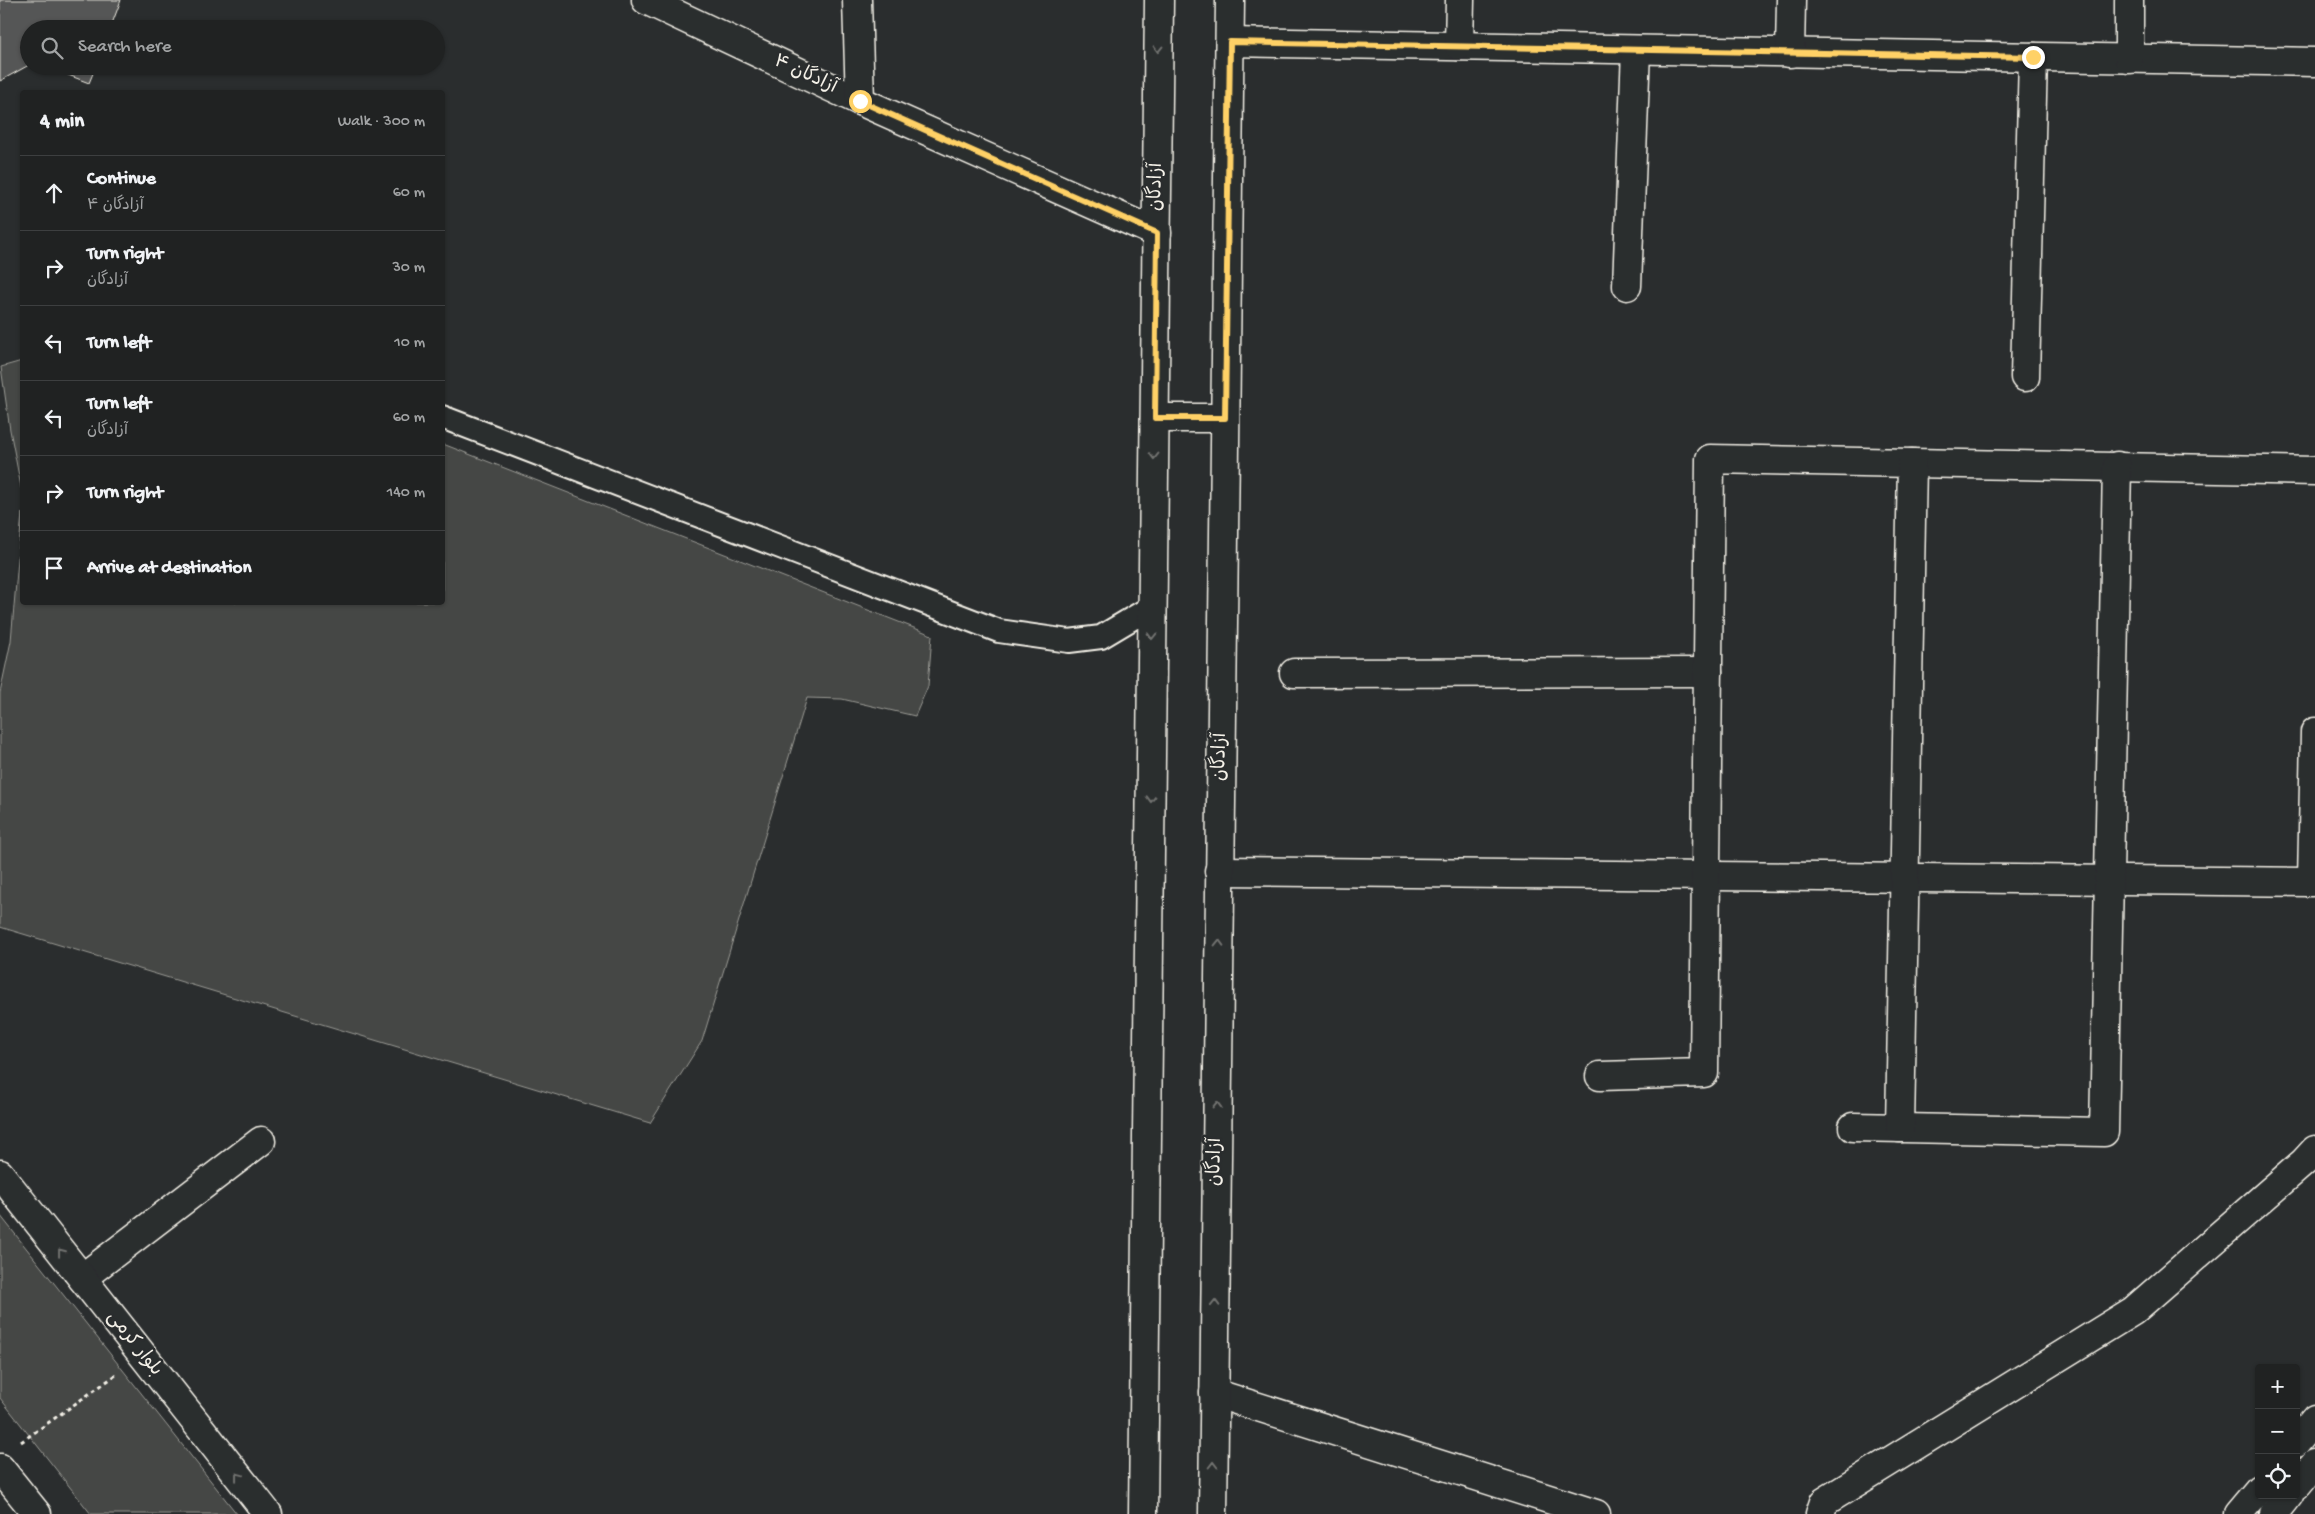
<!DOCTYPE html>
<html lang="en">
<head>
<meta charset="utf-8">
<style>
  body { margin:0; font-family:"Gochi Hand","Playpen Sans Arabic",sans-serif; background:#2d2f2f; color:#f1f3f6 }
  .controls { position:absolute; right:15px; bottom:15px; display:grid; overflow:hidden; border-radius:5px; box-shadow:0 1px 4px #0004 }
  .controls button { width:45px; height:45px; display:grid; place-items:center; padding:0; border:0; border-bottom:1px solid #3d3f40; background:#202222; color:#f1f3f6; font:25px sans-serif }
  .stop { position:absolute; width:15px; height:15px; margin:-11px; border:4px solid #ffd166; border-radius:50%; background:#fff }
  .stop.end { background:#ffd166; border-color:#fff; box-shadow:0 1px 5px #0008 }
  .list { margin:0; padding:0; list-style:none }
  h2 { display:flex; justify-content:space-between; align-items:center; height:65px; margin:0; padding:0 20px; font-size:21px }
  h2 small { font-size:16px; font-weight:400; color:#a2a4a5 }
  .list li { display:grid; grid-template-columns:32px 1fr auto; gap:15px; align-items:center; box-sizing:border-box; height:75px; padding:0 20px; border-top:1px solid #3d3f40 }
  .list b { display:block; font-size:19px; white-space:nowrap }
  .list p { margin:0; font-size:16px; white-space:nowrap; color:#a2a4a5 }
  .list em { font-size:16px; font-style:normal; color:#a2a4a5 }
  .icon { flex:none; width:28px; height:28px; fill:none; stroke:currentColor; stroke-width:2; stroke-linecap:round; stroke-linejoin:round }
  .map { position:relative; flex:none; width:2315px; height:1514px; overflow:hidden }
  .search { position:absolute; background:#202222; box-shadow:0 1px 4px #0004; left:20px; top:20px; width:425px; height:55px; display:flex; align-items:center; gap:12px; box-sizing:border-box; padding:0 18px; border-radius:28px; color:#a2a4a5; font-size:19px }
  .panel { position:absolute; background:#202222; box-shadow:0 1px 4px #0004; left:20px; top:90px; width:425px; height:515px; border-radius:5px }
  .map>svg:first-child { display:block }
  .green { fill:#444645; stroke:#9c9c96 }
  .building { fill:#555756; stroke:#f4f1e8 }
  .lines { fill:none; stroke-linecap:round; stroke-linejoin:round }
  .service-casing { stroke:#f4f1e8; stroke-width:26 }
  .minor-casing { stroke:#f4f1e8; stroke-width:31 }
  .tertiary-casing { stroke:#f4f1e8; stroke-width:31 }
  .secondary-casing { stroke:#f4f1e8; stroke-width:31 }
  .primary-casing { stroke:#f4f1e8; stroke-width:31 }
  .path { stroke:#f4f1e8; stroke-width:3; stroke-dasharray:4 4; stroke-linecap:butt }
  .service { stroke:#2a2d2e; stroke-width:22 }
  .minor { stroke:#2a2d2e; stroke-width:28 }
  .tertiary { stroke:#2a2d2e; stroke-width:28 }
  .secondary { stroke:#2a2d2e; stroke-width:28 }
  .primary { stroke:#2a2d2e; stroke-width:28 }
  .oneway { stroke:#71726f }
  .route { stroke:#ffd166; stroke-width:6 }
  .labels { text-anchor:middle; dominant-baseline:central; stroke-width:5; stroke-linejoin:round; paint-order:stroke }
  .street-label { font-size:19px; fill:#f4f1e8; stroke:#2a2d2e }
</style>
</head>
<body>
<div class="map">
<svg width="2315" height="1514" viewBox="0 0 2315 1514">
  <rect width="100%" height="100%" fill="#2a2d2e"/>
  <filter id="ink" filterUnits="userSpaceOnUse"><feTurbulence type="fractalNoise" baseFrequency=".02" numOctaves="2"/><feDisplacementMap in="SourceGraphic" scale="10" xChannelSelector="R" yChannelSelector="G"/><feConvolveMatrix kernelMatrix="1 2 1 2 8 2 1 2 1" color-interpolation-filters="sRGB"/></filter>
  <g filter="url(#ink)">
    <!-- green -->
    <g class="green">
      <path d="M22 361V492L10 430 1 367Z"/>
      <path d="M443 444 932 635 928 686 915 716 842 699 807 698 702 1041 650 1123 0 927V693L11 641 22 513V602H442Z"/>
      <path d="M0 1215 237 1514H91L0 1398Z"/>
    </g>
    <!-- building -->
    <g class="building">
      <path d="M0 0H121L110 29H29V65L0 81Z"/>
      <path d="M45 66H96L89 83Z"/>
    </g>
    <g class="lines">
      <defs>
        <path id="service" d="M442 417 999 631 1069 641 1101 637 1153 606"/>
        <g id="minor">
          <path d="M646 0 860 101 1157 233"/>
          <path d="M857 0 860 101"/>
          <path d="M1230 42 2315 62"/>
          <path d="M1459 46 1460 0"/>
          <path d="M1790 53 1791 0"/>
          <path d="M2129 59V0"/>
          <path d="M1627 286 1636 50"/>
          <path d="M2025 377 2033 57"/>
          <path d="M1294 673 1708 672"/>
          <path d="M1219 871 2312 882 2315 732"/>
          <path d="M1600 1076 1704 1073 1710 459 2315 471"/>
          <path d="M1853 1127 2104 1132 2117 466"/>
          <path d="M1900 1128 1912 463"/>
          <path d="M82 1278 261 1141"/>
          <path d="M1214 1393 1596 1514"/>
          <path d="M1820 1514 1824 1502 2133 1311 2304 1162 2315 1150"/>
        </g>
        <g id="tertiary">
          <path d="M0 1174 268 1514"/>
          <path d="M0 1468 37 1514"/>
        </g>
        <g id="secondary">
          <path d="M1155 418H1225"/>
          <path d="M1143 1514 1159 0"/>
          <path d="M1213 1514 1230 0"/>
        </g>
        <g id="primary">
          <path d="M2296 1442 2315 1419"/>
          <path d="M2296 1486 2315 1463"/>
          <path d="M2238 1514 2259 1489"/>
          <path d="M2274 1514 2289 1495"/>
        </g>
      </defs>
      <!-- service casing -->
      <use href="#service" class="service-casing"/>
      <!-- minor casing -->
      <use href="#minor" class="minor-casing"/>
      <!-- tertiary casing -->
      <use href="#tertiary" class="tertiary-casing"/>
      <!-- secondary casing -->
      <use href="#secondary" class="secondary-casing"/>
      <!-- primary casing -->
      <use href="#primary" class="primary-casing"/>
      <!-- path -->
      <path class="path" d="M21 1442 116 1375"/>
      <!-- service -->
      <use href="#service" class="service"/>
      <!-- minor -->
      <use href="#minor" class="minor"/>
      <!-- tertiary -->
      <use href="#tertiary" class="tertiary"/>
      <!-- secondary -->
      <use href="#secondary" class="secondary"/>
      <!-- primary -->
      <use href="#primary" class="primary"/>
    </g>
    <!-- one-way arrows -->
    <defs><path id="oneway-chevron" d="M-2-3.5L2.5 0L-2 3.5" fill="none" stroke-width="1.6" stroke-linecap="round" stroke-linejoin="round" transform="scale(1.25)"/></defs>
    <g class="oneway">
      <use href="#oneway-chevron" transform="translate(1158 49) rotate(91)"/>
      <use href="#oneway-chevron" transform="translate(1154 456) rotate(91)"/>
      <use href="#oneway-chevron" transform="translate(1152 636) rotate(91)"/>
      <use href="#oneway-chevron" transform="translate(1151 799) rotate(91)"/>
      <use href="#oneway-chevron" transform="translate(1219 943) rotate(-89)"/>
      <use href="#oneway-chevron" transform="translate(1217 1105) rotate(-89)"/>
      <use href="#oneway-chevron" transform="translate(61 1252) rotate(-128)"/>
      <use href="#oneway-chevron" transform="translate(1215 1303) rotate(-89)"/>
      <use href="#oneway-chevron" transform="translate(1213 1465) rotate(-90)"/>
      <use href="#oneway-chevron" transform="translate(238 1476) rotate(-128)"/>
    </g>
  </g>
  <g class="lines" filter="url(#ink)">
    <!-- route -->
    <path class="route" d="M860 101 1157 233 1155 418H1225L1230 42 2033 57"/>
  </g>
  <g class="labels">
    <!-- street labels -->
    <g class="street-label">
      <text transform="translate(805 75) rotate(25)">آزادگان ۴</text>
      <text transform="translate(1157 187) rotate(-89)">آزادگان</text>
      <text transform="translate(1221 757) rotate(-89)">آزادگان</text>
      <text transform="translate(1216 1162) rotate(-89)">آزادگان</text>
      <text transform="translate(134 1344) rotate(52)">بلوار کرمی</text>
    </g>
  </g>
</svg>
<div class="controls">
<button>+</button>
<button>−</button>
<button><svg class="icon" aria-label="locate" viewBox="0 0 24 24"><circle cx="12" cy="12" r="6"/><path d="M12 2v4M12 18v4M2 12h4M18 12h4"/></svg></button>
</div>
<div class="stop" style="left:860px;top:101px"></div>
<div class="stop end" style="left:2033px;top:57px"></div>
<div class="search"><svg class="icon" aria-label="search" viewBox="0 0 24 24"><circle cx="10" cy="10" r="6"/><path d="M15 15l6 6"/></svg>Search here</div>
<section class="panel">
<h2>4 min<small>Walk · 300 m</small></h2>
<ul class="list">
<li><svg class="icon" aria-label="ahead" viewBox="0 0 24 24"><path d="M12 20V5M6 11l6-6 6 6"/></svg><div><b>Continue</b><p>آزادگان ۴</p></div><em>60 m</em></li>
<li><svg class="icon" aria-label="right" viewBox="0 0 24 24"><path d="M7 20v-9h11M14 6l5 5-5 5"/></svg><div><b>Turn right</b><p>آزادگان</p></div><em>30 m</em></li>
<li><svg class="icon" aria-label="left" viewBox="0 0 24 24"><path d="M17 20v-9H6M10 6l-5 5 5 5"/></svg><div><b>Turn left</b></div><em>10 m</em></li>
<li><svg class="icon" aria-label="left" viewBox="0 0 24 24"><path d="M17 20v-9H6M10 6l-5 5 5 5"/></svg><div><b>Turn left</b><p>آزادگان</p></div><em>60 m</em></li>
<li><svg class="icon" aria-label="right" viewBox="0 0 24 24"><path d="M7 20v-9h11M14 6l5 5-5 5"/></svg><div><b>Turn right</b></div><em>140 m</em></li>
<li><svg class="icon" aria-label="arrive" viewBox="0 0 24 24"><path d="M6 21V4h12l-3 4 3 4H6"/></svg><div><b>Arrive at destination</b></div></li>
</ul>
</section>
</div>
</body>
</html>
